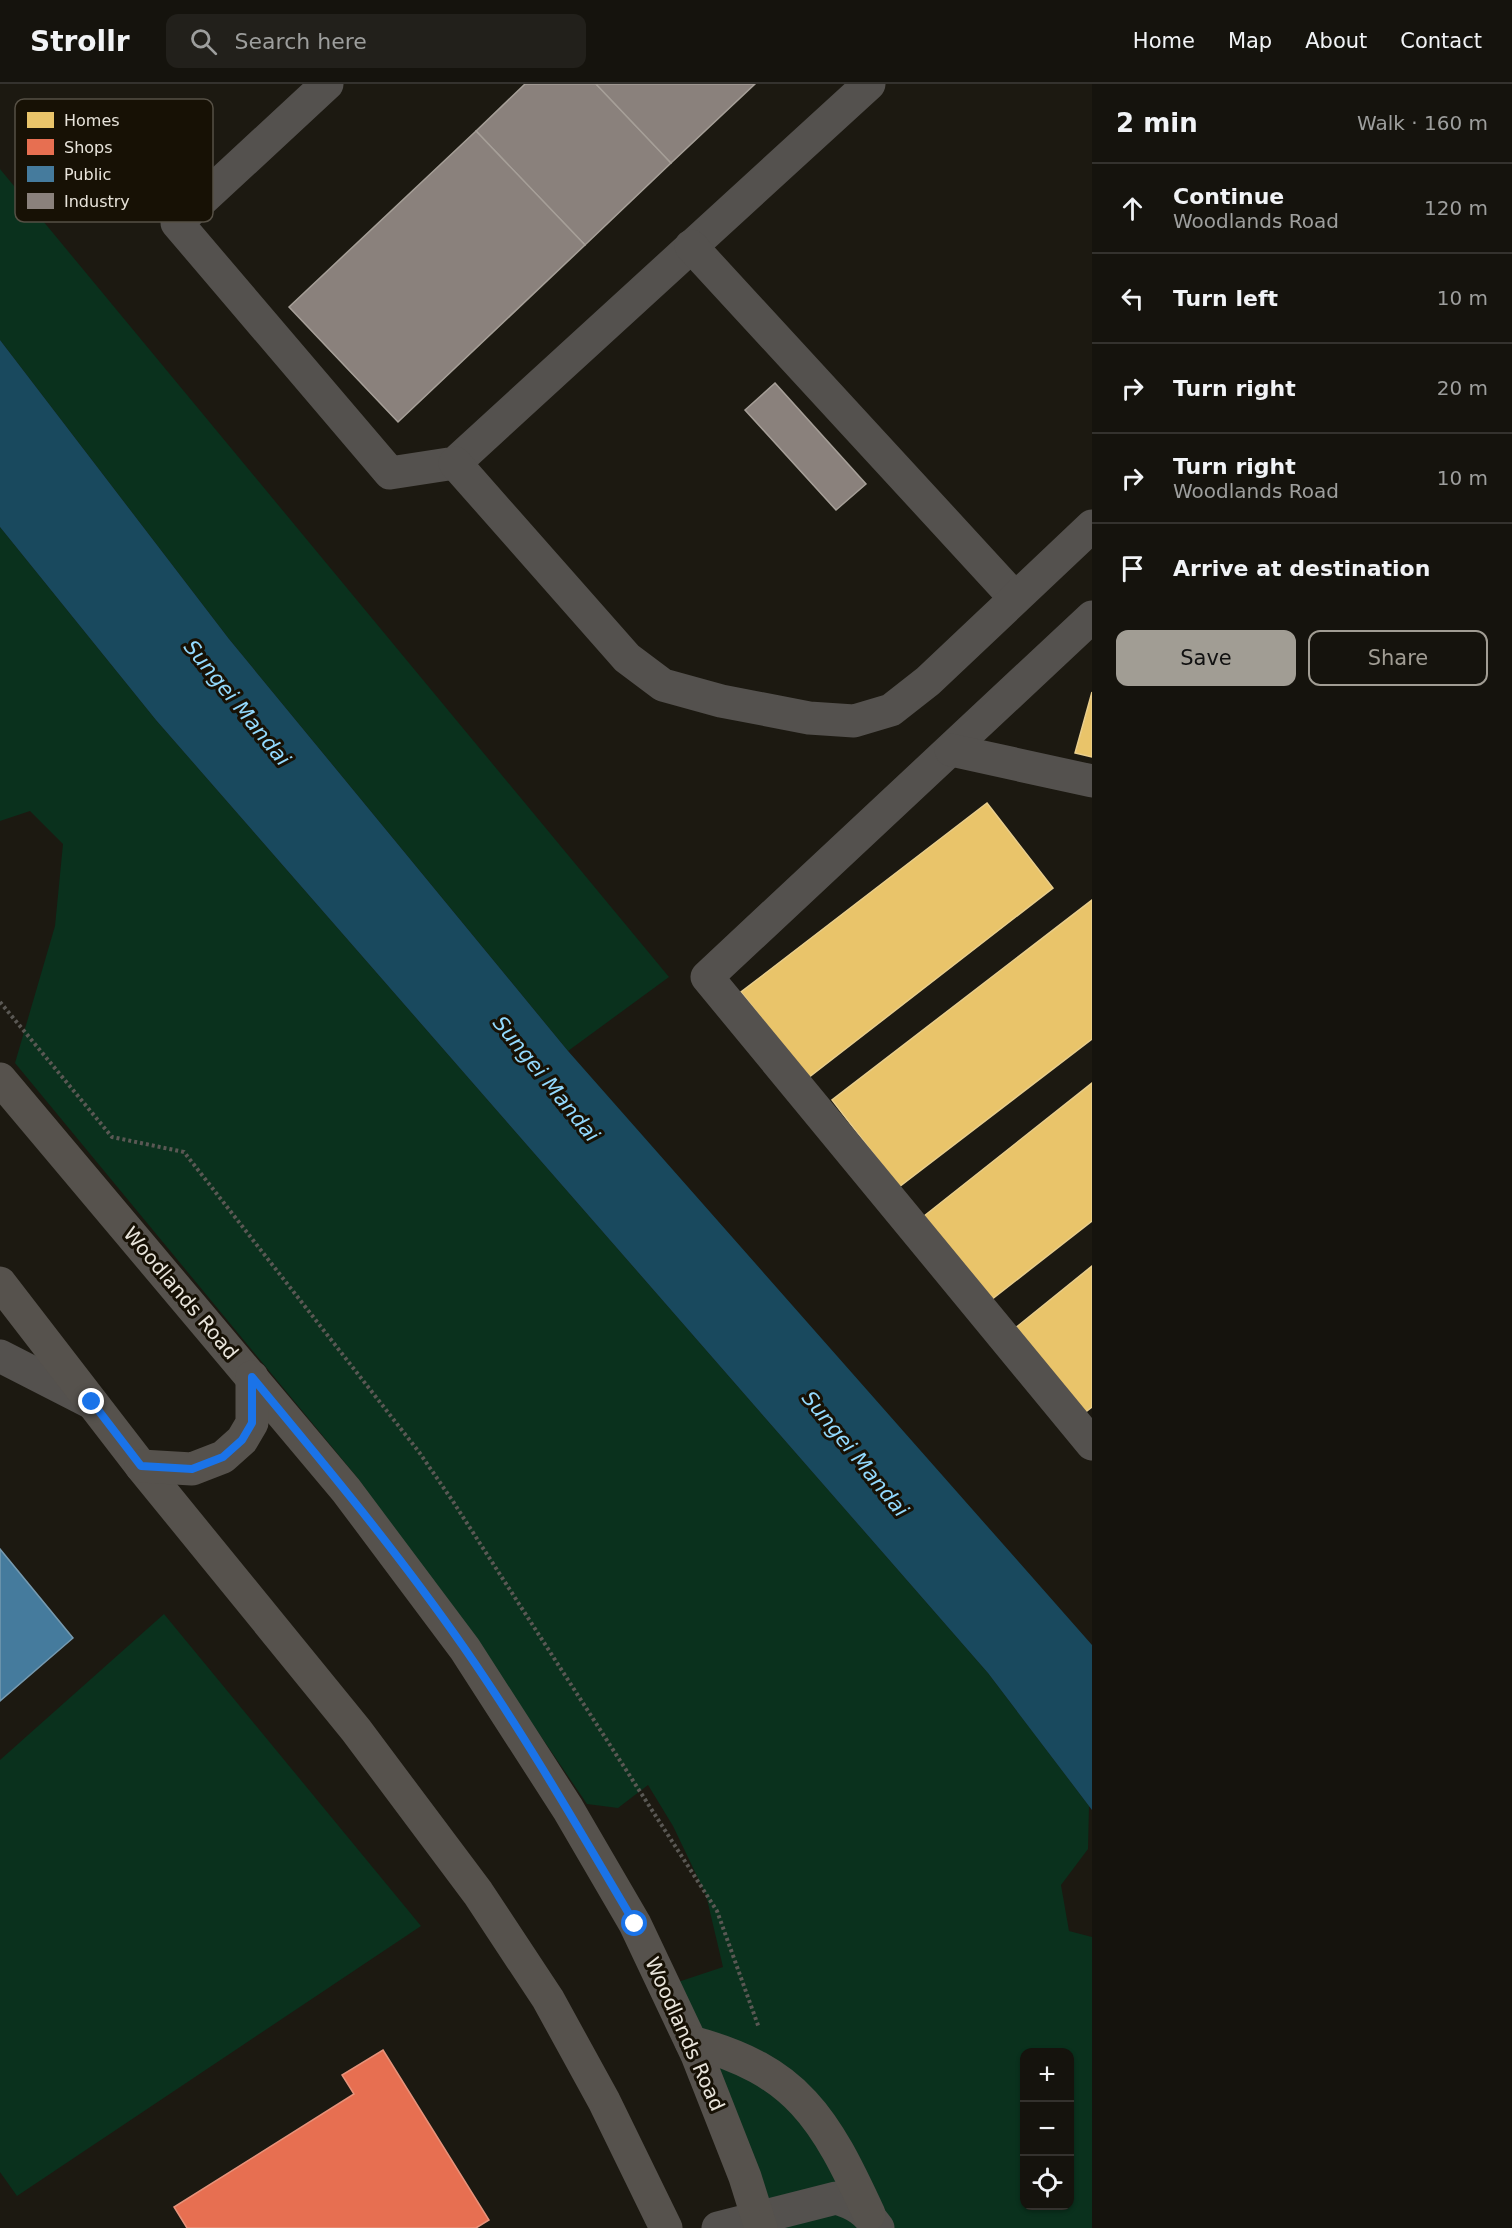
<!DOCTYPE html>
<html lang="en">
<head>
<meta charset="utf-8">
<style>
  body { margin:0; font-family:"DejaVu Sans",sans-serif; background:#22201b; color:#f1f3f6 }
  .controls { position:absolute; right:18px; bottom:18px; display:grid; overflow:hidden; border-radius:12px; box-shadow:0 2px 4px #0004 }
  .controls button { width:54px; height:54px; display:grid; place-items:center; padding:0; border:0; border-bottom:2px solid #34322e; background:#15130d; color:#f1f3f6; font:30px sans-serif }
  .stop { position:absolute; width:18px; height:18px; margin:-14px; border:4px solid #1a73e8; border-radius:50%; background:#fff }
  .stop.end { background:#1a73e8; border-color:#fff; box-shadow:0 2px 6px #0008 }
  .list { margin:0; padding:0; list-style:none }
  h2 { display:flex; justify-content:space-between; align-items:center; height:78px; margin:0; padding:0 24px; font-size:26px }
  h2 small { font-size:20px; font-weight:400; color:#9d9e9d }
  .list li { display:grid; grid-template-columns:39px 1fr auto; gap:18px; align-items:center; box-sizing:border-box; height:90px; padding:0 24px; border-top:2px solid #34322e }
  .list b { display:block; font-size:22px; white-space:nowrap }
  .list p { margin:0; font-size:20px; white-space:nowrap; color:#9d9e9d }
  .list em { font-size:20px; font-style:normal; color:#9d9e9d }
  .actions { display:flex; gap:12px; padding:18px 24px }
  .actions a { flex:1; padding:14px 0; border:2px solid #a19d94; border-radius:12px; text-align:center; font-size:21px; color:#a19d94 }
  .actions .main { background:#a19d94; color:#111 }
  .icon { flex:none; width:33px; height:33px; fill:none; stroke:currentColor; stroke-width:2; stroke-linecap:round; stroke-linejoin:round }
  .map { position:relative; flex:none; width:1092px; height:2144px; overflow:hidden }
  header { display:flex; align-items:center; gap:36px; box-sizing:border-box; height:84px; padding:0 30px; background:#15130d; border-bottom:2px solid #34322e }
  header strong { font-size:28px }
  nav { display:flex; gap:33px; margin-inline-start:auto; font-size:21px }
  .search { width:420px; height:54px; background:#22201b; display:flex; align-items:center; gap:15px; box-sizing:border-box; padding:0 21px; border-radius:12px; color:#9d9e9d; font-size:22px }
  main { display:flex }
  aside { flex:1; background:#15130d }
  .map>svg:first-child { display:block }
  .green { fill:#0a311d; fill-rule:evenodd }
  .water { fill:#19495e }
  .homes { fill:#e9c46a; stroke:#e9ce8c; stroke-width:1.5 }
  .shops { fill:#e76f51; stroke:#e7927a; stroke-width:1.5 }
  .public { fill:#457b9d; stroke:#769ab0; stroke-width:1.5 }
  .industry { fill:#8a817c; stroke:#a69f98; stroke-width:1.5 }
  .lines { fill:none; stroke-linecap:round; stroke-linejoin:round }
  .path { stroke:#5a5854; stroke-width:4; stroke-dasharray:3 3; stroke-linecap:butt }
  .minor { stroke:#54514e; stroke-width:33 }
  .major { stroke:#56524d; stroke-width:33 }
  .route { stroke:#1a73e8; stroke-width:8 }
  .labels { text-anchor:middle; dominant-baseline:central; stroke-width:6; stroke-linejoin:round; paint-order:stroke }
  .street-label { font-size:20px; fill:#e8e4db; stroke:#171105 }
  .water-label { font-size:21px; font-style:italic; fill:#93d9fd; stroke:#171105 }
  .key { fill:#171105; stroke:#565045; stroke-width:1.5 }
  .key-label { font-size:16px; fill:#e8e4db }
</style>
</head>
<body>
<header>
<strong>Strollr</strong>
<div class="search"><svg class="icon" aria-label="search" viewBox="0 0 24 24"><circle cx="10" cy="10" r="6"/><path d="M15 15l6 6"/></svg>Search here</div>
<nav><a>Home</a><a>Map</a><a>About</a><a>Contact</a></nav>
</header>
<main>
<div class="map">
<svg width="1092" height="2144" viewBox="0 0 1092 2144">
  <rect width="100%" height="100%" fill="#1c1911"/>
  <!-- green -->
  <g class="green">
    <path d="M0 85 669 893 568 967 229 555 0 256Z"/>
    <path d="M0 443 156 636 988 1589 1089 1722 1088 1765 1061 1801 1069 1847 1092 1853V2144H779L675 1899 723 1883 706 1811 673 1742 648 1701 618 1724 587 1720 480 1563 356 1392 15 979 55 842 63 760 30 727 0 737ZM1024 1968H1070V2122H1024Z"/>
    <path d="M164 1530 421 1842 17 2112 0 2088V1676Z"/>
  </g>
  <!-- water -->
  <path class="water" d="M0 256 229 555 568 967 1092 1561V1726L988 1589 156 636 0 443Z"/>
  <!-- homes -->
  <g class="homes">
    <path d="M1092 608V673L1075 669Z"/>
    <path d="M987 719 1053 804 808 994 741 908Z"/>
    <path d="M1092 816V955L899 1103 832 1016Z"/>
    <path d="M1092 999V1137L991 1216 924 1132Z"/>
    <path d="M1092 1182V1323L1083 1330 1014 1245Z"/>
  </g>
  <!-- shops -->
  <path class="shops" d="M383 1966 489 2136 476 2144H187L174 2123 354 2010 342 1991Z"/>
  <!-- public -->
  <path class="public" d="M0 1465 73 1554 0 1617Z"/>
  <!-- industry -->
  <g class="industry">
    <path d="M525 0H596L671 79 585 161 476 47Z"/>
    <path d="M596 0H755L671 79Z"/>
    <path d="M476 47 585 161 398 338 289 223Z"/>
    <path d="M775 299 866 400 836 426 745 326Z"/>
  </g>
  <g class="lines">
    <!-- path -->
    <path class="path" d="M0 918 112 1053 184 1068 419 1368 452 1416 717 1827 759 1944"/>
    <!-- minor -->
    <g class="minor">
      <path d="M327 0 177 139 390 389 455 379 869 0"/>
      <path d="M691 162 1015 514"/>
      <path d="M455 379 627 574 663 601 721 617 809 634 854 637 891 626 928 597 1092 442"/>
      <path d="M1092 533 707 893 1092 1360"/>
      <path d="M951 666 1092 697"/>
      <path d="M0 1272 92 1319"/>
      <path d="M718 2144 836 2114C856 2120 866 2127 878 2144"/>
    </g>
    <!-- major -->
    <g class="major">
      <path d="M0 995 346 1406 465 1565 568 1725 635 1840 697 1971 745 2093 761 2144"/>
      <path d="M0 1199 141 1382 356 1646 478 1809 548 1915 604 2017 666 2144"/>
      <path d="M141 1382 192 1385 223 1373 242 1356 252 1339V1293"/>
      <path d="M691 1958C798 1986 825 2035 869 2130"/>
    </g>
  </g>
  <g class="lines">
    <!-- route -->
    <path class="route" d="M92 1318 141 1382 192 1385 223 1373 242 1356 252 1339V1293C326 1382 399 1470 465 1565 526 1653 580 1747 635 1840"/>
  </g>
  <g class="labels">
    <!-- street labels -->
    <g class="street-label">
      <text transform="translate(181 1209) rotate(50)">Woodlands Road</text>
      <text transform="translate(685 1950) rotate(66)">Woodlands Road</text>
    </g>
    <!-- water labels -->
    <g class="water-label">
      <text transform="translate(237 619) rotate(51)">Sungei Mandai</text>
      <text transform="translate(546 995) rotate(51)">Sungei Mandai</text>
      <text transform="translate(855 1370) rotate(51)">Sungei Mandai</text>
    </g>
  </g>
  <!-- legend -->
  <rect x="15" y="15" width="198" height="123" rx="9" class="key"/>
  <rect x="27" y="28" width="27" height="16" fill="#e9c46a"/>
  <rect x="27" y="55" width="27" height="16" fill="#e76f51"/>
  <rect x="27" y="82" width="27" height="16" fill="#457b9d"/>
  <rect x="27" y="109" width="27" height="16" fill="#8a817c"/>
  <g class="key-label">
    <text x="64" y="42">Homes</text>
    <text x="64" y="69">Shops</text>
    <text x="64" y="96">Public</text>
    <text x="64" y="123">Industry</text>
  </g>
</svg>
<div class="controls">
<button>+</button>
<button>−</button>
<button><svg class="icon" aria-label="locate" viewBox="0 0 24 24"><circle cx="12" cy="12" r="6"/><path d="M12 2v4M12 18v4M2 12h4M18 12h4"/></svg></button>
</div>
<div class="stop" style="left:635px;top:1840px"></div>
<div class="stop end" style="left:92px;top:1318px"></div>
</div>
<aside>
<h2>2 min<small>Walk · 160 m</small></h2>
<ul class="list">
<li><svg class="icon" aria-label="ahead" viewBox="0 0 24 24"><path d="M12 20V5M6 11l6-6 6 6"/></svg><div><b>Continue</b><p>Woodlands Road</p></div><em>120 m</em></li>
<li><svg class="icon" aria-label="left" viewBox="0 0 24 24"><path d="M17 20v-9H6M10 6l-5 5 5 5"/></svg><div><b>Turn left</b></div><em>10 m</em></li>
<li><svg class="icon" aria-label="right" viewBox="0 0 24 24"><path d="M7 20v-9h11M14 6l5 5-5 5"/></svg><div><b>Turn right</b></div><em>20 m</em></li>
<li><svg class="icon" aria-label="right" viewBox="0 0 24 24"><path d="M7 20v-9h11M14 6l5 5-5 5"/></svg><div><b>Turn right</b><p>Woodlands Road</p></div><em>10 m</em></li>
<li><svg class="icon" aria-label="arrive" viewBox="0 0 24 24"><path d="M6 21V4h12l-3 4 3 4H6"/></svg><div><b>Arrive at destination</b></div></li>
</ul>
<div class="actions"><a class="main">Save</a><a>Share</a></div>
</aside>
</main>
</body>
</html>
